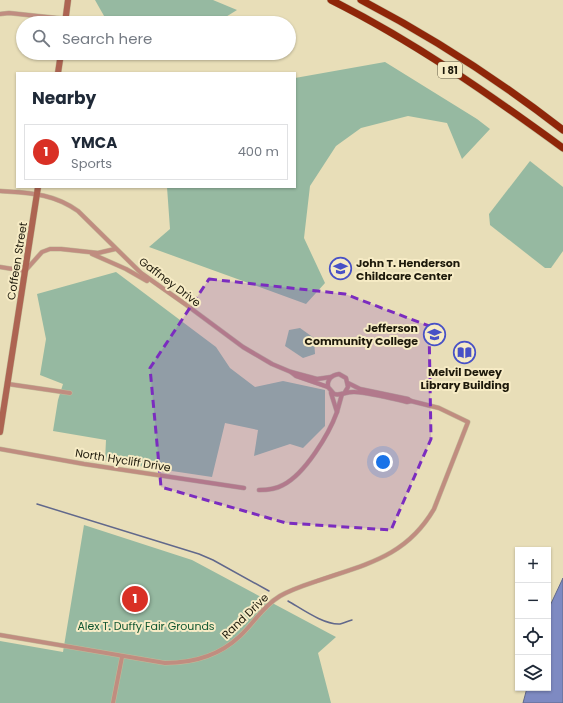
<!DOCTYPE html>
<html lang="en">
<head>
<meta charset="utf-8">
<style>
  body { margin:0; font-family:Poppins,sans-serif; background:#f2f2f3; color:#1f2937 }
  .controls { position:absolute; right:12px; bottom:12px; display:grid; overflow:hidden; border-radius:0px; box-shadow:0 1px 3px #0004 }
  .controls button { width:36px; height:36px; display:grid; place-items:center; padding:0; border:0; border-bottom:1px solid #e0e1e3; background:#fff; color:#1f2937; font:20px sans-serif }
  .you { position:absolute; left:383px; top:462px; width:14px; height:14px; margin:-10px; border:3px solid #fff; border-radius:50%; background:#1a73e8; box-shadow:0 0 0 6px #1a73e833 }
  .badge { display:grid; place-items:center; width:26px; height:26px; border-radius:50%; background:#d93025; color:#fff; font-size:13px; font-weight:700 }
  .pin { position:absolute; translate:-50% -50%; border:2px solid #fff; box-shadow:0 1px 4px #0006 }
  .list { margin:0; padding:0; list-style:none }
  h2 { display:flex; justify-content:space-between; align-items:center; height:52px; margin:0; padding:0 16px; font-size:17px }
  h2 small { font-size:13px; font-weight:400; color:#747a83 }
  .list li { display:grid; grid-template-columns:26px 1fr auto; gap:12px; align-items:center; box-sizing:border-box; height:56px; margin:0 8px 8px; padding:0 8px; border:1px solid #e0e1e3; border-radius:0px }
  .list b { display:block; font-size:15px; white-space:nowrap }
  .list p { margin:0; font-size:13px; white-space:nowrap; color:#747a83 }
  .list em { font-size:13px; font-style:normal; color:#747a83 }
  .icon { flex:none; width:22px; height:22px; fill:none; stroke:currentColor; stroke-width:2; stroke-linecap:round; stroke-linejoin:round }
  .map { position:relative; flex:none; width:563px; height:703px; overflow:hidden }
  .search { position:absolute; background:#fff; box-shadow:0 1px 3px #0004; left:16px; top:16px; width:280px; height:44px; display:flex; align-items:center; gap:10px; box-sizing:border-box; padding:0 14px; border-radius:22px; color:#747a83; font-size:15px }
  .panel { position:absolute; background:#fff; box-shadow:0 1px 3px #0004; left:16px; top:72px; width:280px; height:116px; border-radius:0px }
  .map>svg:first-child { display:block }
  .green { fill:#96b9a1 }
  .water { fill:#7e8ac2; stroke:#61688b }
  .lines { fill:none; stroke-linecap:round; stroke-linejoin:round }
  .stream { stroke:#61688b; stroke-width:1.5 }
  .street-casing { stroke:#c3bb99; stroke-width:5 }
  .secondary-casing { stroke:#c3bb99; stroke-width:7 }
  .highway-casing { stroke:#c3bb99; stroke-width:8 }
  .street { stroke:#c08d80; stroke-width:4 }
  .secondary { stroke:#ad6452; stroke-width:6 }
  .highway { stroke:#8f2609; stroke-width:7 }
  .marked { fill:#7b2cbf; fill-opacity:0.2; stroke:#7b2cbf; stroke-width:3; stroke-dasharray:8 5; stroke-linejoin:round }
  .labels { text-anchor:middle; dominant-baseline:central; stroke-width:4; stroke-linejoin:round; paint-order:stroke }
  .shield { fill:#f6ebc5; stroke:#5e5843; stroke-width:1 }
  .shield-label { font-size:10px; font-weight:bold; fill:#1d190b }
  .street-label { font-size:11px; fill:#1d190b; stroke:#f6ebc5 }
  .poi-label { font-size:11px; font-weight:bold; fill:#1d190b; stroke:#f6ebc5; text-anchor:start }
  .park-label { font-size:11px; fill:#105631; stroke:#f6ebc5 }
</style>
</head>
<body>
<div class="map">
<svg width="563" height="703" viewBox="0 0 563 703">
  <rect width="100%" height="100%" fill="#e8deb8"/>
  <!-- green -->
  <g class="green">
    <path d="M95 0H213L237 10 216 23H108Z"/>
    <path d="M385 62 477 119 490 129 462 159 447 123 408 116 361 128 336 146 310 186 304 238 325 283 306 304 149 247 170 229 167 187H295V78Z"/>
    <path d="M530 161 563 187V251L551 268H545L490 225 489 214Z"/>
    <path d="M116 272 216 347 230 368 255 387 283 381 325 390V426L303 448 290 444 254 456 258 430 225 423 212 477 105 461 106 440 53 431 58 400 63 384 40 375 46 339 37 294Z"/>
    <path d="M300 328 314 338 315 354 303 358 285 346 289 330Z"/>
    <path d="M84 525 192 560 336 637 318 653 331 703H0V641L63 652Z"/>
  </g>
  <!-- water -->
  <path class="water" d="M563 578V703H523L527 688H548V610Z"/>
  <g class="lines">
    <!-- stream -->
    <g class="stream">
      <path d="M37 504 199 554 213 560 269 591"/>
      <path d="M288 601C302 609 324 625 340 624 344 623 348 621 352 620"/>
    </g>
    <defs>
      <g id="street">
        <path d="M0 14 9 13 66 19"/>
        <path d="M0 191C29 193 53 193 78 211L141 273 185 304 243 347 272 364 291 372"/>
        <path d="M92 254 126 269 147 281"/>
        <path d="M0 267 25 271 42 252 50 249H61L98 253 115 249"/>
        <path d="M8 384 70 393"/>
        <path d="M328 387 296 376 291 372 317 379 331 377"/>
        <path d="M345 392 348 387 346 378 339 374C331 375 327 380 328 387L334 394C341 396 347 391 355 392 372 393 390 398 407 402L411 401 408 399 360 389 348 383"/>
        <path d="M331 393 337 412 342 394"/>
        <path d="M0 449 84 464 244 488"/>
        <path d="M259 490C267 490 276 489 283 485 305 474 329 434 337 412"/>
        <path d="M0 635 165 663C193 663 219 656 240 636 254 623 263 606 280 596 292 589 305 585 317 581 366 564 406 557 434 509L468 422 439 408 411 401"/>
        <path d="M113 703 122 657"/>
      </g>
      <g id="secondary">
        <path d="M65 23 68 0"/>
        <path d="M58 73 61 53"/>
        <path d="M0 432 38 187"/>
      </g>
      <g id="highway">
        <path d="M331 0C413 41 489 94 563 148"/>
        <path d="M361 0C432 37 500 81 563 130"/>
      </g>
    </defs>
    <!-- street casing -->
    <use href="#street" class="street-casing"/>
    <!-- secondary casing -->
    <use href="#secondary" class="secondary-casing"/>
    <!-- highway casing -->
    <use href="#highway" class="highway-casing"/>
    <!-- street -->
    <use href="#street" class="street"/>
    <!-- secondary -->
    <use href="#secondary" class="secondary"/>
    <!-- highway -->
    <use href="#highway" class="highway"/>
  </g>
  <!-- marked area -->
  <path class="marked" d="M209 279 345 294 429 326 431 439 391 530 286 523 161 487 150 368Z"/>
  <!-- icons -->
  <defs>
    <symbol id="school-ring" viewBox="-11 -11 22 22"><circle r="9.5" fill="#f6ebc5" stroke="#4851c6" stroke-width="1.5"/><path d="M0-5L7-2L0 1L-7-2ZM-4 1L0 2.5L4 1V4Q0 6-4 4Z" fill="#4851c6"/></symbol>
    <symbol id="university-ring" viewBox="-11 -11 22 22"><circle r="9.5" fill="#f6ebc5" stroke="#4851c6" stroke-width="1.5"/><path d="M0-5L7-2L0 1L-7-2ZM-4 1L0 2.5L4 1V4Q0 6-4 4Z" fill="#4851c6"/></symbol>
    <symbol id="library-ring" viewBox="-11 -11 22 22"><circle r="9.5" fill="#f6ebc5" stroke="#4851c6" stroke-width="1.5"/><path d="M-6-4Q-3-5.5-.7-3.5V5Q-3 3-6 4ZM6-4Q3-5.5 .7-3.5V5Q3 3 6 4Z" fill="#4851c6"/></symbol>
  </defs>
  <g fill-rule="evenodd">
    <use href="#school-ring" x="328" y="256" width="25" height="25"/>
    <use href="#university-ring" x="422" y="322" width="25" height="25"/>
    <use href="#library-ring" x="452" y="340" width="25" height="25"/>
  </g>
  <g class="labels">
    <!-- shield labels -->
    <rect class="shield" x="438" y="62" width="24" height="16" rx="3"/>
    <g class="shield-label">
      <text x="450" y="70">I 81</text>
    </g>
    <!-- street labels -->
    <g class="street-label">
      <text transform="translate(17 261) rotate(-81)">Coffeen Street</text>
      <text transform="translate(170 282) rotate(37)">Gaffney Drive</text>
      <text transform="translate(123 460) rotate(9)">North Hycliff Drive</text>
      <text transform="translate(245 616) rotate(-44)">Rand Drive</text>
    </g>
    <!-- poi labels -->
    <g class="poi-label">
      <text x="356" y="263">John T. Henderson<tspan x="356" dy="13">Childcare Center</tspan></text>
      <text x="418" y="328" text-anchor="end">Jefferson<tspan x="418" dy="13">Community College</tspan></text>
      <text x="465" y="372" text-anchor="middle">Melvil Dewey<tspan x="465" dy="13">Library Building</tspan></text>
    </g>
    <!-- park labels -->
    <g class="park-label">
      <text x="146" y="626">Alex T. Duffy Fair Grounds</text>
    </g>
  </g>
</svg>
<div class="controls">
<button>+</button>
<button>−</button>
<button><svg class="icon" aria-label="locate" viewBox="0 0 24 24"><circle cx="12" cy="12" r="6"/><path d="M12 2v4M12 18v4M2 12h4M18 12h4"/></svg></button>
<button><svg class="icon" aria-label="layers" viewBox="0 0 24 24"><path d="M12 4l9 5-9 5-9-5zM3 14l9 5 9-5"/></svg></button>
</div>
<div class="you"></div>
<div class="pin badge" style="left:135px;top:599px">1</div>
<div class="search"><svg class="icon" aria-label="search" viewBox="0 0 24 24"><circle cx="10" cy="10" r="6"/><path d="M15 15l6 6"/></svg>Search here</div>
<section class="panel">
<h2>Nearby<small></small></h2>
<ul class="list">
<li><span class="badge">1</span><div><b>YMCA</b><p>Sports</p></div><em>400 m</em></li>
</ul>
</section>
</div>
</body>
</html>
